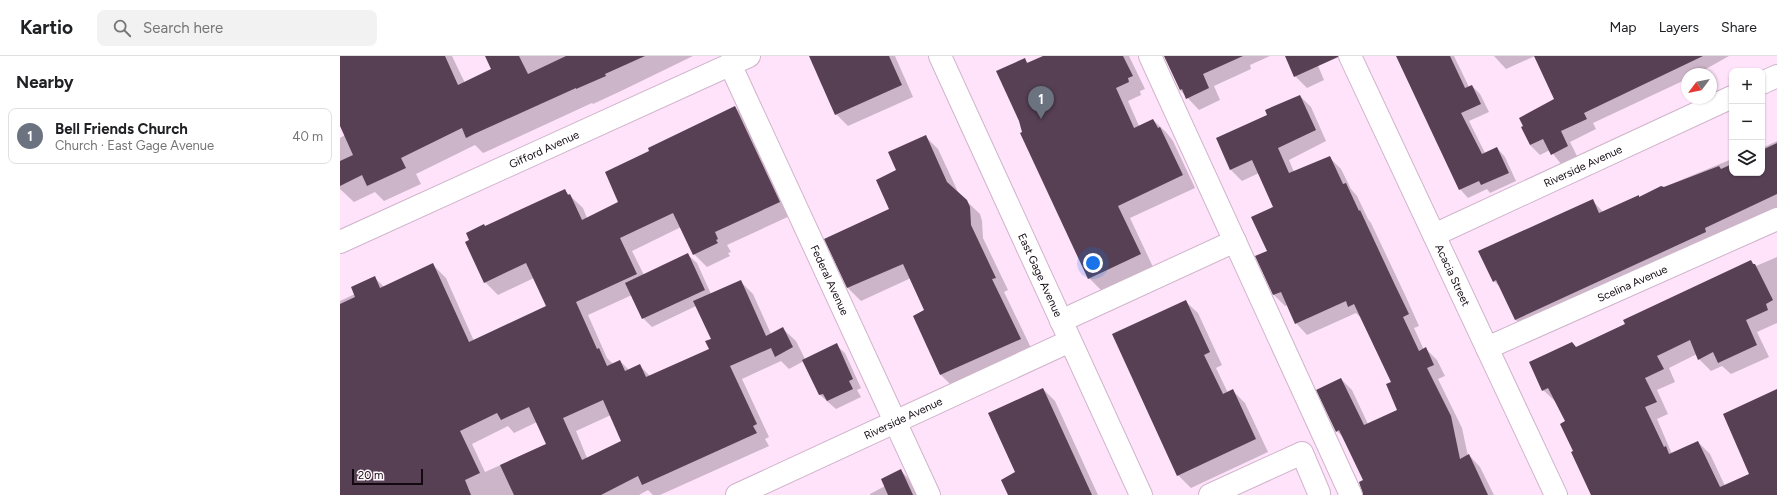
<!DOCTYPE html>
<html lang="en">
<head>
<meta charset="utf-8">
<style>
  body { margin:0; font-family:Figtree,sans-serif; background:#f2f2f2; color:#202124 }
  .controls { position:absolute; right:12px; top:12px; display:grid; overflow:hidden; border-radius:8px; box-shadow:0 1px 3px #0004 }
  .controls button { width:36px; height:36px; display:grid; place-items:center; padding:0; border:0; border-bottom:1px solid #e0e0e0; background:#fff; color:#202124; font:20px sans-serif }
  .compass { position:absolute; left:1341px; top:12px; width:36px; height:36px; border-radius:50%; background:#fff; box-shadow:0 1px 3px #0004; rotate:238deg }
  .scale { position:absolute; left:12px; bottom:10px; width:71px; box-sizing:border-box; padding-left:4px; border:2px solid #110810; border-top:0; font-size:11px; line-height:14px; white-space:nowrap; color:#110810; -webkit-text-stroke:3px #fef8fd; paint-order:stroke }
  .you { position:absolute; left:753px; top:207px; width:14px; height:14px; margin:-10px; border:3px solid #fff; border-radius:50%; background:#1a73e8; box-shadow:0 0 0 6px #1a73e833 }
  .badge { display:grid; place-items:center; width:26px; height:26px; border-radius:50%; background:#236e69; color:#fff; font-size:13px; font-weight:700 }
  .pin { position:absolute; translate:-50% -33px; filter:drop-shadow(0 1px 2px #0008) }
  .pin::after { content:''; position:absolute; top:21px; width:14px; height:12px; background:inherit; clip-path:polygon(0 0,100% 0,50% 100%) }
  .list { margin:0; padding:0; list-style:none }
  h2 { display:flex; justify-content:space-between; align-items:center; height:52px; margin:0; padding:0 16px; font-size:17px }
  h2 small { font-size:13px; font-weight:400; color:#757577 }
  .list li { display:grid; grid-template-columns:26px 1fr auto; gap:12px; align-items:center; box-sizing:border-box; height:56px; margin:0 8px 8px; padding:0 8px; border:1px solid #e0e0e0; border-radius:8px }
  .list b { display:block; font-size:15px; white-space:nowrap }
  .list p { margin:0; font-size:13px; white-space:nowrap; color:#757577 }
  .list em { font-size:13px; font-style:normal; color:#757577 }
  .icon { flex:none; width:22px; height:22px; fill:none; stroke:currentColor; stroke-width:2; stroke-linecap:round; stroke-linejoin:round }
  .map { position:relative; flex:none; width:1437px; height:439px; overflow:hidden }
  header { display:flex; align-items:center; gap:24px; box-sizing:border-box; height:56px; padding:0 20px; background:#fff; border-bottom:1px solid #e0e0e0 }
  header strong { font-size:19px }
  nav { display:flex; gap:22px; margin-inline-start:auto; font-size:14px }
  .search { width:280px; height:36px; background:#f2f2f2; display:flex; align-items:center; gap:10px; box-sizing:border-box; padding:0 14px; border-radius:8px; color:#757577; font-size:15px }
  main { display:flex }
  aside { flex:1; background:#fff }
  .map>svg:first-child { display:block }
  .shadow { fill:#0003; fill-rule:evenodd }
  .building { fill:#574054; fill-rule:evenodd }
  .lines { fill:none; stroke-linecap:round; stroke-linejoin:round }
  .minor-casing { stroke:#cfb4cb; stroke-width:24 }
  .major-casing { stroke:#cfb4cb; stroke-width:24 }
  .minor { stroke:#fff; stroke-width:22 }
  .major { stroke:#fff; stroke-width:22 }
  .labels { text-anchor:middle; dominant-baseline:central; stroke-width:4; stroke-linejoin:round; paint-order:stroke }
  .street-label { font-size:11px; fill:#110810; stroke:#fef8fd }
</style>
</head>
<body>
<header>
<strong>Kartio</strong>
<div class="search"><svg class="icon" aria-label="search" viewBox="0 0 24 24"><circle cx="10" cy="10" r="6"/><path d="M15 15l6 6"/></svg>Search here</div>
<nav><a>Map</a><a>Layers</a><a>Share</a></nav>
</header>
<main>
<aside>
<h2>Nearby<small></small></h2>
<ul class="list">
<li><span class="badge" style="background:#6b7280">1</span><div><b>Bell Friends Church</b><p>Church · East Gage Avenue</p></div><em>40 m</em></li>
</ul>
</aside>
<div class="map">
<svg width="1437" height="439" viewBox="0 0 1437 439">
  <rect width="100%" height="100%" fill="#ffe3fb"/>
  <!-- shadow -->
  <g class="shadow">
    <path d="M0 0H112L125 27 153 14 146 0H353L281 35 253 48 252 47 150 94 143 97 135 89 76 118 81 128 44 145 35 136 14 146 0 133V82L5 79 0 68Z"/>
    <path d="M475 0H555L573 41 508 70 496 58Z"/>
    <path d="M706 0H789L805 33 800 35 801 39 788 45 799 70 813 64 826 76 833 85 855 132 790 162 813 211 762 235 749 222 683 77 684 3 689 8Z"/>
    <path d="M825 0H930L910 9 911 13 874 30 880 44 859 54 840 34Z"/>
    <path d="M946 0H974L984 24 967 32 955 20Z"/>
    <path d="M1075 0H1114L1129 31 1132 30 1140 38 1149 56 1129 65 1145 97 1157 92 1165 101 1176 125 1150 137 1147 133 1128 142 1120 133Z"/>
    <path d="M1154 0H1195L1166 13Z"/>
    <path d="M1195 0H1389L1357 18H1347V23L1253 67 1256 73 1230 86 1237 100 1221 108 1210 94 1200 99 1190 89 1216 44Z"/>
    <path d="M960 40 971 51 986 85 949 104 954 116 990 102 1001 113 1011 133 1017 140 1028 163 1031 167 1066 241 1079 270 1074 272 1084 294 1086 293 1097 304 1105 320 1098 323 1122 372 1128 400 1129 399 1140 411 1154 439H1023L1024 425 1004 382 997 375 1001 323 1012 334 1028 368 1058 354 1052 327 1020 261 1016 257 967 279 956 267 948 249 945 250 934 239 917 200 929 195 934 151 919 117 902 125 891 114 877 83 928 59Z"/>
    <path d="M395 51 408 64 452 159 387 189 391 196 388 197 390 200 367 211 354 198 341 171 292 195 304 219 348 199 357 207 371 238 400 225 413 238 431 278 443 273 456 285 465 303 496 289 505 297 521 332 517 334 521 341 496 353 480 339 464 305 449 313 441 305 402 323 429 381 425 383 429 390 320 439H313L308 434 299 439H0V245L15 238 35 222 44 231 93 209 106 222 134 285 207 251 194 222 158 239 145 226 146 171 225 135 243 152 247 162 279 146 311 96ZM292 239 303 262 312 271 356 250 372 283 370 294 310 320 299 309 289 314 280 305 273 308 267 302 248 259ZM271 359 282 386 247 402 236 375ZM197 366 207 388 145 416 132 388 168 370 174 377Z"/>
    <path d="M585 80 598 93 619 138 640 158 642 165 643 182 668 234 664 236 693 296 614 332 601 319 574 260 586 255 571 222 521 245 508 232 486 183 551 154 557 114Z"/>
    <path d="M1437 85V159L1186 274 1175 263 1162 233 1154 225 1252 144 1263 156 1392 103V117H1422V92Z"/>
    <path d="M1437 201V267L1417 276 1429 301 1391 318 1382 310 1371 315 1359 303 1357 298 1329 312 1335 326 1317 334 1328 358 1317 363 1332 398 1358 386 1370 398 1385 430 1410 418 1437 334V439H1251L1234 396 1226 365 1216 346 1203 334 1237 292 1411 205 1416 210Z"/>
    <path d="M845 245 858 257 882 309 876 312 888 337 893 335 905 347 928 396 851 432 838 419Z"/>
    <path d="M703 333 715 345 758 439H669Z"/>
    <path d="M561 415 572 426 579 439H530V438L545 430Z"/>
  </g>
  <!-- building -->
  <g class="building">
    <path d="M0 0H105L118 29 151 13 145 0H179L188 18 226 0H305L265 18 266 20 236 33V32L134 78 126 82 122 72 61 102 66 112 27 130 22 119 0 130V105L13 99 0 70Z"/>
    <path d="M469 0H549L562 29 495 59Z"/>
    <path d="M703 0H783L793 20 788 22 789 26 776 32 794 72 813 63 818 72 820 71 843 119 778 150 801 198 748 223 680 77 682 76 679 65 656 15 685 2 687 7Z"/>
    <path d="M824 0H903L863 18 869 32 846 43 842 33 840 34Z"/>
    <path d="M945 0H998V1L954 21Z"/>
    <path d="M1056 0H1110L1125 32 1132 29 1141 48 1121 57 1142 98 1157 91 1169 117 1141 129 1139 125 1119 134Z"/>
    <path d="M1194 0H1363L1244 57 1247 63 1221 75 1228 90 1211 99 1203 83 1190 89 1181 71 1183 70 1179 62 1214 43Z"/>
    <path d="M960 39 976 74 938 92 949 117 990 100 1003 128 1006 127 1019 155 1020 154 1055 229 1069 258 1063 261 1079 295 1086 291 1094 309 1087 312 1111 360 1120 403 1129 398 1148 439H1023L1019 426 1023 424 999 374 996 376 976 334 1001 322 1024 369 1057 354 1046 328 1051 326 1014 248 1008 251 1006 245 955 268 941 236 933 239 915 200 927 195 911 161 933 151 912 104 890 114 876 82 927 59 925 54Z"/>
    <path d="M395 50 440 146 375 176 378 183 376 184 378 187 353 199 333 157 280 182 297 218 236 246 257 293 259 292 267 310 280 304 285 315 300 308 306 321 369 293 365 285 371 283 353 245 401 224 426 280 443 271 453 291 435 301 431 292 390 310 417 368 413 370 417 377 302 429 298 420 261 439H174L160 409 206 388 189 351 161 364 157 357 120 375 140 417 125 424 131 439H0V248L15 241 11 231 35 220 40 232 93 207 129 286 206 250 186 207 144 227 125 186 129 184 126 177 144 168 145 170 225 133 228 139 230 138 242 164 278 146 265 116 309 95 308 92ZM263 344 281 385 242 404 223 362Z"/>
    <path d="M586 79 607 126 627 144 630 151 631 169 656 222 652 223 681 283 600 319 573 260 584 254 563 208 507 232 484 183 549 153 536 124 556 114 548 96Z"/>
    <path d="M1437 87V138L1365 172 1366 176 1175 264 1156 224 1153 226 1138 195 1253 143 1259 157 1299 139V141L1321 130 1324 131 1379 110 1381 113 1392 108V117H1422V94Z"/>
    <path d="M348 197 365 234 302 263 285 227Z"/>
    <path d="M1411 204 1413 208H1415L1433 244 1426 248 1428 254 1406 264 1417 289 1378 307 1373 296 1358 304 1350 284 1317 300 1324 313 1305 322 1317 346 1305 351 1324 391 1326 390 1329 398 1358 385 1380 431 1409 418 1383 358 1437 333V439H1251L1231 396 1233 395 1220 368 1225 365 1208 332 1202 335 1189 306 1232 286 1236 291 1285 268 1283 264Z"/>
    <path d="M846 244 870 296 864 299 883 338 893 333 916 383 837 420 772 278Z"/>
    <path d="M497 287 513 323 509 325 513 333 487 345 483 338 479 339 462 304Z"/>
    <path d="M703 332 730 391 752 439H668L661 424 675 416 648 357Z"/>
    <path d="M561 413 573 439H548L541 423Z"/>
  </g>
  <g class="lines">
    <defs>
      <g id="minor">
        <path d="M810 0 1011 439"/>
        <path id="s1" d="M1010 0 1216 439"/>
        <path id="s2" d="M390 8 589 439"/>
        <path d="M1422 27 1437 20"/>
        <path id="s3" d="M1094 179 1392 41"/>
        <path id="s4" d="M0 186 409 0"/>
        <path d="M721 265 895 185"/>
        <path id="s5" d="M1147 292 1437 163"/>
        <path id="s6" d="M397 439 730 285"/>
        <path d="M870 439 962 397 979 437"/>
      </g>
      <g id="major">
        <path id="s7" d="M600 0 801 439"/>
      </g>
    </defs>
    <!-- minor casing -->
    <use href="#minor" class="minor-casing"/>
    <!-- major casing -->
    <use href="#major" class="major-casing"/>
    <!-- minor -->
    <use href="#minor" class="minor"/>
    <!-- major -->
    <use href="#major" class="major"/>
  </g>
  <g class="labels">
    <!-- street labels -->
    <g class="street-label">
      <text stroke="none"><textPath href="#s4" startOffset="224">Gifford Avenue</textPath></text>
      <text stroke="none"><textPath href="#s3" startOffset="164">Riverside Avenue</textPath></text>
      <text stroke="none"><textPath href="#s7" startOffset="241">East Gage Avenue</textPath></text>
      <text stroke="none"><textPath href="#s1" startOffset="242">Acacia Street</textPath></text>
      <text stroke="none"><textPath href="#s2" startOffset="238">Federal Avenue</textPath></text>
      <text stroke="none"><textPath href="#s5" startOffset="159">Scelina Avenue</textPath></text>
      <text stroke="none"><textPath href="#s6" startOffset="183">Riverside Avenue</textPath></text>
    </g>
  </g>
</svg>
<div class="controls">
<button>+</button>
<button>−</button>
<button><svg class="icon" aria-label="layers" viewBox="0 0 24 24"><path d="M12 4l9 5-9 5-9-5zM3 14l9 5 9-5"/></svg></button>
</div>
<svg class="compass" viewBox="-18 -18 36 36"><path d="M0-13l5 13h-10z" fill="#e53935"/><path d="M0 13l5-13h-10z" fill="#757577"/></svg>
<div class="scale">20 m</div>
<div class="you"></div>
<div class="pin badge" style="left:701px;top:63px;background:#6b7280">1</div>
</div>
</main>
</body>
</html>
